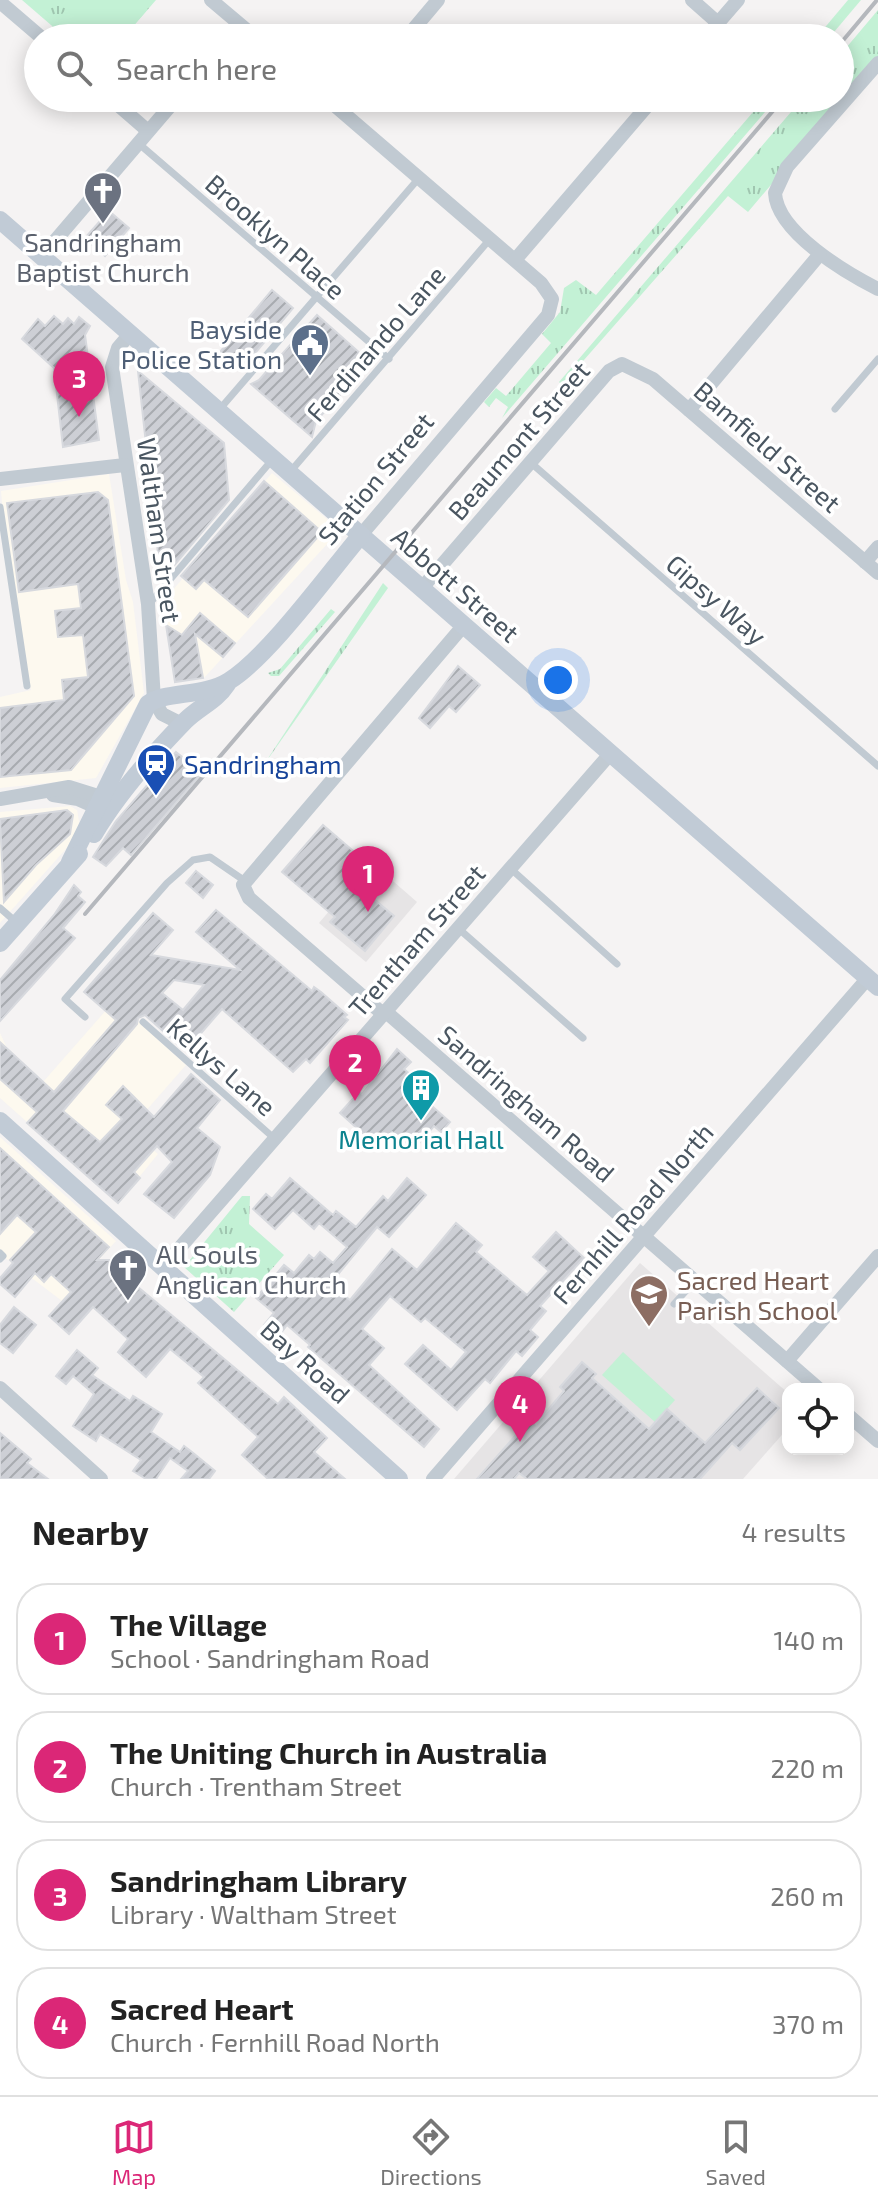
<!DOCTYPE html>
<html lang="en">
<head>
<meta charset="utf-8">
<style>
  body { margin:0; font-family:"Exo 2",sans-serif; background:#f2f2f2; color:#222 }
  .controls { position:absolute; right:24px; bottom:24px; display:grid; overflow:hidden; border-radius:16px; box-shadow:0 4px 20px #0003 }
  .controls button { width:72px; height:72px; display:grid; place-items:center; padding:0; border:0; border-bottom:2px solid #e0e0e0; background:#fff; color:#222; font:40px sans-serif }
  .you { position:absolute; left:558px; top:680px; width:28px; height:28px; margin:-20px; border:6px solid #fff; border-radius:50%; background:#1a73e8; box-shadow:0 0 0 12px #1a73e833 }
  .badge { display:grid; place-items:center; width:52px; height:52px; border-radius:50%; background:#db2777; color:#fff; font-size:26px; font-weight:700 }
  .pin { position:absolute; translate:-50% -66px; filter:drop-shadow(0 2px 4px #0008) }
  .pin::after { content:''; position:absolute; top:42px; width:28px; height:24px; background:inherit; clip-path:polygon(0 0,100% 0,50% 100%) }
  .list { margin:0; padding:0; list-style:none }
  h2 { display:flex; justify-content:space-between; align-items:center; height:104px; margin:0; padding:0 32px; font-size:34px }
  h2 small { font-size:26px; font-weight:400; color:#767676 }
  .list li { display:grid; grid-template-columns:52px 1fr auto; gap:24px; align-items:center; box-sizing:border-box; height:112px; margin:0 16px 16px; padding:0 16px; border:2px solid #e0e0e0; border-radius:32px }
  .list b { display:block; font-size:30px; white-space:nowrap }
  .list p { margin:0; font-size:26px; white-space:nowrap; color:#767676 }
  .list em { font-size:26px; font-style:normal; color:#767676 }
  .icon { flex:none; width:44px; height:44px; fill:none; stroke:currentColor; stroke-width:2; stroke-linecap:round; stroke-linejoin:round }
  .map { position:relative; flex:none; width:878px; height:1479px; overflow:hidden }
  .search { position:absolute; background:#fff; box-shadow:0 4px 20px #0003; left:24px; right:24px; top:24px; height:88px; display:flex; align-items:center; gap:20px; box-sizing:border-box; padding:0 28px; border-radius:44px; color:#767676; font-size:30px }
  .sheet { height:616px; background:#fff }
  nav { display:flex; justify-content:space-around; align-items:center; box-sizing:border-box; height:112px; border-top:2px solid #e0e0e0; background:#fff; font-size:22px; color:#767676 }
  nav a { display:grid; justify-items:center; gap:4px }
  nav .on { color:#db2777 }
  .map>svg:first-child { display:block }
  .commercial { fill:#fdf9ef }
  .education { fill:#e6e4e5 }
  .grass { fill:url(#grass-tufts) }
  .garden { fill:#c3f1d5 }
  .building { fill:url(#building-hatch); stroke:#d7d9de; stroke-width:2; fill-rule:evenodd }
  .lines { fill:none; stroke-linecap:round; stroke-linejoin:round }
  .lane { stroke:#c1cad2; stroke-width:7 }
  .street { stroke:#c1cad2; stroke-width:14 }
  .secondary { stroke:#c1cbd6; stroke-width:18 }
  .rail { stroke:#b5b8bd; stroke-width:4 }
  .labels { text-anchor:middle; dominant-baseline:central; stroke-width:7; stroke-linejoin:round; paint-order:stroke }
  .street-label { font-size:26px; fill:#4a5661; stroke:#fff }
  .worship-label { font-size:26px; fill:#5b616d; stroke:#fff }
  .service-label { font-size:26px; fill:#4e5e75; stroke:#fff; text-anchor:end }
  .transit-label { font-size:26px; fill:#164399; stroke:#fff; text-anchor:start }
  .culture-label { font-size:26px; fill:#0d838f; stroke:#fff }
  .education-label { font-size:26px; fill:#785e54; stroke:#fff; text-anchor:start }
</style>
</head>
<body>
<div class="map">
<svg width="878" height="1479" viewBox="0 0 878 1479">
  <defs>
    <pattern id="grass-tufts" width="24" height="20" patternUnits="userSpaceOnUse" patternTransform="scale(2)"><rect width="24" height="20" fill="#c3f1d5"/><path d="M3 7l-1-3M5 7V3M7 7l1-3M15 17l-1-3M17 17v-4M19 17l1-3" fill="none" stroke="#a0c6b0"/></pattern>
    <pattern id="building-hatch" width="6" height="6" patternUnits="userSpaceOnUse" patternTransform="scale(2)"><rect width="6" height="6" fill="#cdcfd5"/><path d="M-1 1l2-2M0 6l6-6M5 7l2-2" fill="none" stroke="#a8abb0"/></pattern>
  </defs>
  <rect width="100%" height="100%" fill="#f5f3f3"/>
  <!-- commercial -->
  <g class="commercial">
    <path d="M272 473 340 530 203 679 175 682 166 625 167 597Z"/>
    <path d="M109 474 126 580 133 602 144 693 96 778 0 788V697L31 690 10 598 1 491Z"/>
    <path d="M70 806 77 810 81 832 0 923V812Z"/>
    <path d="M115 1000 186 1065 130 1129 158 1154 118 1203 0 1098V1033L7 1048 43 1082Z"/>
    <path d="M0 1137 116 1241 62 1301 0 1254Z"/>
  </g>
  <!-- education -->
  <g class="education">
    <path d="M371 862 417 902 366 962 319 923Z"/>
    <path d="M640 1263 788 1393V1428L743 1479H454Z"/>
  </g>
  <!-- grass -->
  <g class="grass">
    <path d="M22 0H156L123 38H66Z"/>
    <path d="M848 0H861L829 38H816Z"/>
    <path d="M878 10V58L748 212 728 196 562 385 559 382 803 98H840V55Z"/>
    <path d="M765 98H777L502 418 508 407 496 398 489 407 484 402 496 388 506 396 551 343 542 334 560 312 564 288 576 280 596 295Z"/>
    <path d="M383 583 388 588 261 769Z"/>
    <path d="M331 609 335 612 279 676H271L268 673 280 669Z"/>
    <path d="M242 1196H250L249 1224 284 1255 234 1312 184 1267Z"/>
  </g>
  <!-- garden -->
  <g class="garden">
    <path d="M74 0H138L148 9 123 38H66L52 26Z"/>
    <path d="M623 1352 675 1400 655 1422 602 1375Z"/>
  </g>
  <!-- building -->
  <g class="building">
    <path d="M109 211 129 228 105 256 85 238Z"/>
    <path d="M272 290 293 308 241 370 220 352Z"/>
    <path d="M317 315 370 362 316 421 312 437 251 384 259 380Z"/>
    <path d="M54 316 63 324 68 318 74 324 79 317 90 326 85 335 99 440 63 447 54 368 22 339 38 319 45 326Z"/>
    <path d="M138 371 224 443 229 500 172 568 160 572Z"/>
    <path d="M264 481 322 532 248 617 204 580 196 589 181 576Z"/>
    <path d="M98 492 108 500 134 696 71 770 0 777V708L64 700 62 680 88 677 83 635 58 637 55 611 81 608 78 584 19 592 7 503Z"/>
    <path d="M200 613 235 643 223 657 195 634 203 678 175 682 166 625 182 635Z"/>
    <path d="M458 666 480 685 456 712 449 706 430 728 419 718Z"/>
    <path d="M176 752 202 773 131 855 123 848 106 866 93 857 116 821Z"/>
    <path d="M67 810 73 815 70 834 36 865 4 902 0 819Z"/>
    <path d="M323 825 365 861 350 879 394 916 365 951 330 922 335 917 282 872Z"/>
    <path d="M196 871 213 885 203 898 186 883Z"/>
    <path d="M74 885 81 892 78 896 85 902 63 928 75 938 0 1021V980L54 915Z"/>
    <path d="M216 910 312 991 314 987 321 992 347 1015 344 1017 348 1020 310 1063 306 1059 293 1072 222 1009 189 1047 184 1043 181 1047 145 1015 138 1018 137 1024 63 1111 100 1142 122 1119 106 1105 123 1086 154 1117 191 1074 220 1100 197 1128 220 1147 210 1175 174 1218 144 1194 172 1162 157 1146 134 1172 140 1178 118 1203 27 1123 37 1112 0 1079V1042L54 1092 116 1020 84 992 153 913 173 930 151 955 240 970 196 932ZM174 980 204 985 183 1010 162 993Z"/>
    <path d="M397 1049 411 1062 404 1069 413 1077 407 1084 450 1122 441 1132 434 1126 413 1150 392 1132 378 1147 340 1113 359 1092 362 1094Z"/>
    <path d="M0 1148 109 1247 97 1260H119L122 1283 134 1294 139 1288 278 1404 284 1397 327 1438 314 1452 345 1479H268L242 1455 258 1437 198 1383 204 1377 170 1349 146 1377 118 1352 128 1339 93 1307 69 1334 49 1316 71 1292 51 1274 44 1282 35 1273 15 1297 0 1284V1278L13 1263 10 1260 36 1232 17 1215 0 1234Z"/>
    <path d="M290 1178 333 1215 336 1211 356 1227 383 1196 388 1201 407 1178 426 1195 389 1237 377 1227 330 1284 350 1300 392 1249 417 1270 456 1223 482 1245 476 1252 527 1295 549 1271 533 1257 556 1232 584 1258 540 1306 546 1311 530 1330 538 1337 522 1356 516 1351 490 1383 485 1379 457 1410 405 1364 423 1345 451 1370 466 1352 425 1318 421 1322 390 1296 362 1329 384 1348 369 1365 439 1429 424 1447 308 1347 310 1345 287 1325 278 1337 264 1325 274 1313 256 1298 284 1265 294 1273 309 1255 314 1259 320 1252 333 1263 347 1247 319 1223 314 1229 293 1210 275 1229 253 1209 266 1194 272 1199Z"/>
    <path d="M650 1287 659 1297 643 1311 634 1301Z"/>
    <path d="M14 1307 36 1325 13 1353 0 1343V1325Z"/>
    <path d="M77 1350 98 1368 92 1375 130 1401 133 1396 162 1414 151 1432 180 1452 184 1446 192 1452 215 1471 209 1479H181L188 1471 170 1458 156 1479H146L133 1471 141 1460 100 1434 96 1441 73 1426 94 1394 73 1376 66 1384 56 1376Z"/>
    <path d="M582 1362 596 1374 592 1378 649 1429 667 1409 705 1443 757 1388 779 1408 740 1450 732 1443 700 1479H527L519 1473 514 1479H477L530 1419 536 1424 564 1391 560 1387Z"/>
    <path d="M0 1433 31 1459 27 1463 48 1479H0Z"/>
  </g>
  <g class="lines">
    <!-- lane -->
    <g class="lane">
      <path d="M138 143 389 359"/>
      <path d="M835 409 878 359"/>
      <path d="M219 410 419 178"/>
      <path d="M530 462 878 766"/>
      <path d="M290 472 490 239"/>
      <path d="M0 507 27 686"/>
      <path d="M150 603 272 460"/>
      <path d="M510 868 617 964"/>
      <path d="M0 908 16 922"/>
      <path d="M459 929 583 1038"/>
      <path d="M85 1017 65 999 167 883 193 860 210 857 245 881"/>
      <path d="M143 1022 275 1139"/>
      <path d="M0 1253 3 1256 0 1259"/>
      <path d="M674 1304 695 1281"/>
    </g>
    <!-- street -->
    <g class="street">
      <path d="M211 0 256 38"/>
      <path d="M692 0 718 23"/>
      <path d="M0 2 42 38"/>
      <path d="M406 38 438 0"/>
      <path d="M705 38 738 0"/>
      <path d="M878 63 787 167 775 193C777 232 846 273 878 289"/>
      <path d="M110 98 148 131"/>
      <path d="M326 98 541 283 552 299 548 315 361 535"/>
      <path d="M343 112 355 98"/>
      <path d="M42 256 177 98"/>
      <path d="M515 260 654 98"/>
      <path d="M130 334 118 348 112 367 148 604 154 700 162 714 182 724"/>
      <path d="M689 410 820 254"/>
      <path d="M0 479 125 465"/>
      <path d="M865 562 878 547"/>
      <path d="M422 588 609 371 622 364 653 379 878 573"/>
      <path d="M53 795 78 799 96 807"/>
      <path d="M0 799 69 787 101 797"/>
      <path d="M385 1011 819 1389"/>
      <path d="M383 1014 249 898 243 885 464 625"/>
      <path d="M163 1267 610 754"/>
      <path d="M787 1361 878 1256"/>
      <path d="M0 1388 101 1479"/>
      <path d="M848 1415 878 1441"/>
      <path d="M433 1479 868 978"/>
    </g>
    <!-- secondary -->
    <g class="secondary">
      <path d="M0 220 878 987"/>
      <path d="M94 834C118 793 152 755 185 721 199 707 216 701 227 684"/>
      <path d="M70 862 148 704C165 691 204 697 229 681 268 657 329 573 361 535"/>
      <path d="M0 943 79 854"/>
      <path d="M0 1121 399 1479"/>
    </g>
    <!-- rail -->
    <g class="rail">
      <path d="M840 44 877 0"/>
      <path d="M85 914 784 98"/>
    </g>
  </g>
  <!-- icons -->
  <defs>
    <symbol id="church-pin" viewBox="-11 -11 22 30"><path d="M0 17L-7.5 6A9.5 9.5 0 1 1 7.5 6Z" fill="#6b7280" stroke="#fff"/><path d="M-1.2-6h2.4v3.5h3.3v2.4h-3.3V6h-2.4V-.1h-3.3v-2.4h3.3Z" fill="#fff"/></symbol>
    <symbol id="civic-pin" viewBox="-11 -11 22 30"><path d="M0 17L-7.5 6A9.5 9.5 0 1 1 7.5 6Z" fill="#5c6f8a" stroke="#fff"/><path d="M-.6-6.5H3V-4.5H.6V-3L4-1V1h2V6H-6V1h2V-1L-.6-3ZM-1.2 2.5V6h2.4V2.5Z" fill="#fff"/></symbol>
    <symbol id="station-pin" viewBox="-11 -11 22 30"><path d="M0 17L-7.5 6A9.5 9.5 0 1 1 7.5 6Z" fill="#1a4fb4" stroke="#fff"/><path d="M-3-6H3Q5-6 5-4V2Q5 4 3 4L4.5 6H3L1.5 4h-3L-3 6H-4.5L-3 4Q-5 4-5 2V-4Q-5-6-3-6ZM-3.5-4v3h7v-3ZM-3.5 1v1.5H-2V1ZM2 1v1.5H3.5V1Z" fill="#fff"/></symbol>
    <symbol id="building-pin" viewBox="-11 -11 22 30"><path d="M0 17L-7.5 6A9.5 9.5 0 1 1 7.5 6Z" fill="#0f9aa8" stroke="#fff"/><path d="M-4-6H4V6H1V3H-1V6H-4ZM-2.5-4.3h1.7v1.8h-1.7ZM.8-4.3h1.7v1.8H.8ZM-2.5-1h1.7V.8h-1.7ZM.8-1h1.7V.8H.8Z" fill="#fff"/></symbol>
    <symbol id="school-pin" viewBox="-11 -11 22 30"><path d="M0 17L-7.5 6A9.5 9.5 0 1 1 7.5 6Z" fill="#8d6e63" stroke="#fff"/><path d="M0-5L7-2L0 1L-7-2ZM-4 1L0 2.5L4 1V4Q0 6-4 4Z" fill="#fff"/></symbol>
  </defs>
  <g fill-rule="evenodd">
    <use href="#church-pin" x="81" y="169" width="44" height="60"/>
    <use href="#civic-pin" x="288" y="321" width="44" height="60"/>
    <use href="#station-pin" x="134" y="741" width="44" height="60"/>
    <use href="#building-pin" x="399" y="1066" width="44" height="60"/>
    <use href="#church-pin" x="106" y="1246" width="44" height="60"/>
    <use href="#school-pin" x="627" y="1272" width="44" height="60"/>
  </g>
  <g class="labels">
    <!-- street labels -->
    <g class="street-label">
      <text transform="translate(276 236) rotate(41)">Brooklyn Place</text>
      <text transform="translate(375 343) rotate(-49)">Ferdinando Lane</text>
      <text transform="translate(518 440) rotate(-49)">Beaumont Street</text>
      <text transform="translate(768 446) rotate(41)">Bamfield Street</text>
      <text transform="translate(375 478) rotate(-50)">Station Street</text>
      <text transform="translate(160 530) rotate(82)">Waltham Street</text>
      <text transform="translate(456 584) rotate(41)">Abbott Street</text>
      <text transform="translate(717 599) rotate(41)">Gipsy Way</text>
      <text transform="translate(416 940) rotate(-49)">Trentham Street</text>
      <text transform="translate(222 1066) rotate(41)">Kellys Lane</text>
      <text transform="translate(527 1103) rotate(41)">Sandringham Road</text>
      <text transform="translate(632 1213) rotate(-49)">Fernhill Road North</text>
      <text transform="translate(306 1361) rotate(42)">Bay Road</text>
    </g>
    <!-- worship labels -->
    <g class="worship-label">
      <text x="103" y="241">Sandringham<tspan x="103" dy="30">Baptist Church</tspan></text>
      <text x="156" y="1253" text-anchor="start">All Souls<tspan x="156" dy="30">Anglican Church</tspan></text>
    </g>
    <!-- service labels -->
    <g class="service-label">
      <text x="282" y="328">Bayside<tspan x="282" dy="30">Police Station</tspan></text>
    </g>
    <!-- transit labels -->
    <g class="transit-label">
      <text x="184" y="763">Sandringham</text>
    </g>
    <!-- culture labels -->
    <g class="culture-label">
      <text x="421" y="1138">Memorial Hall</text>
    </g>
    <!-- education labels -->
    <g class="education-label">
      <text x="677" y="1279">Sacred Heart<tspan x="677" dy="30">Parish School</tspan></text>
    </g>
  </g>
</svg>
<div class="controls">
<button><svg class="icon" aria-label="locate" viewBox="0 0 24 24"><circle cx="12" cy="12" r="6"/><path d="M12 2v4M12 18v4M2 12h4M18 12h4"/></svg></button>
</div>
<div class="you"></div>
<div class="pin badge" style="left:368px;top:912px">1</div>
<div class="pin badge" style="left:355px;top:1101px">2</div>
<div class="pin badge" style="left:79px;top:417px">3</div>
<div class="pin badge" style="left:520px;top:1442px">4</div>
<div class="search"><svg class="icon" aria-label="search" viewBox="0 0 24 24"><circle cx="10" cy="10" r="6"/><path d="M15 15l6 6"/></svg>Search here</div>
</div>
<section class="sheet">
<h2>Nearby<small>4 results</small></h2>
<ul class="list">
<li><span class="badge">1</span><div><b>The Village</b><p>School · Sandringham Road</p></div><em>140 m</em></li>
<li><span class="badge">2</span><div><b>The Uniting Church in Australia</b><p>Church · Trentham Street</p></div><em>220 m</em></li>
<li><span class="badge">3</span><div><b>Sandringham Library</b><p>Library · Waltham Street</p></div><em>260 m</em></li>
<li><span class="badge">4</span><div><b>Sacred Heart</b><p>Church · Fernhill Road North</p></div><em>370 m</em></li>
</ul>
</section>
<nav>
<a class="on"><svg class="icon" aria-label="map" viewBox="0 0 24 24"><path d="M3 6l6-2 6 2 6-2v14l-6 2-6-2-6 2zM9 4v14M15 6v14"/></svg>Map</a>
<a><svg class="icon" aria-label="directions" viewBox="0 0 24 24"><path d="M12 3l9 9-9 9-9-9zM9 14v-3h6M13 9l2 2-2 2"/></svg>Directions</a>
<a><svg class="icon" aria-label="saved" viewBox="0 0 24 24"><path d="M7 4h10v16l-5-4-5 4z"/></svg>Saved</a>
</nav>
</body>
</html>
